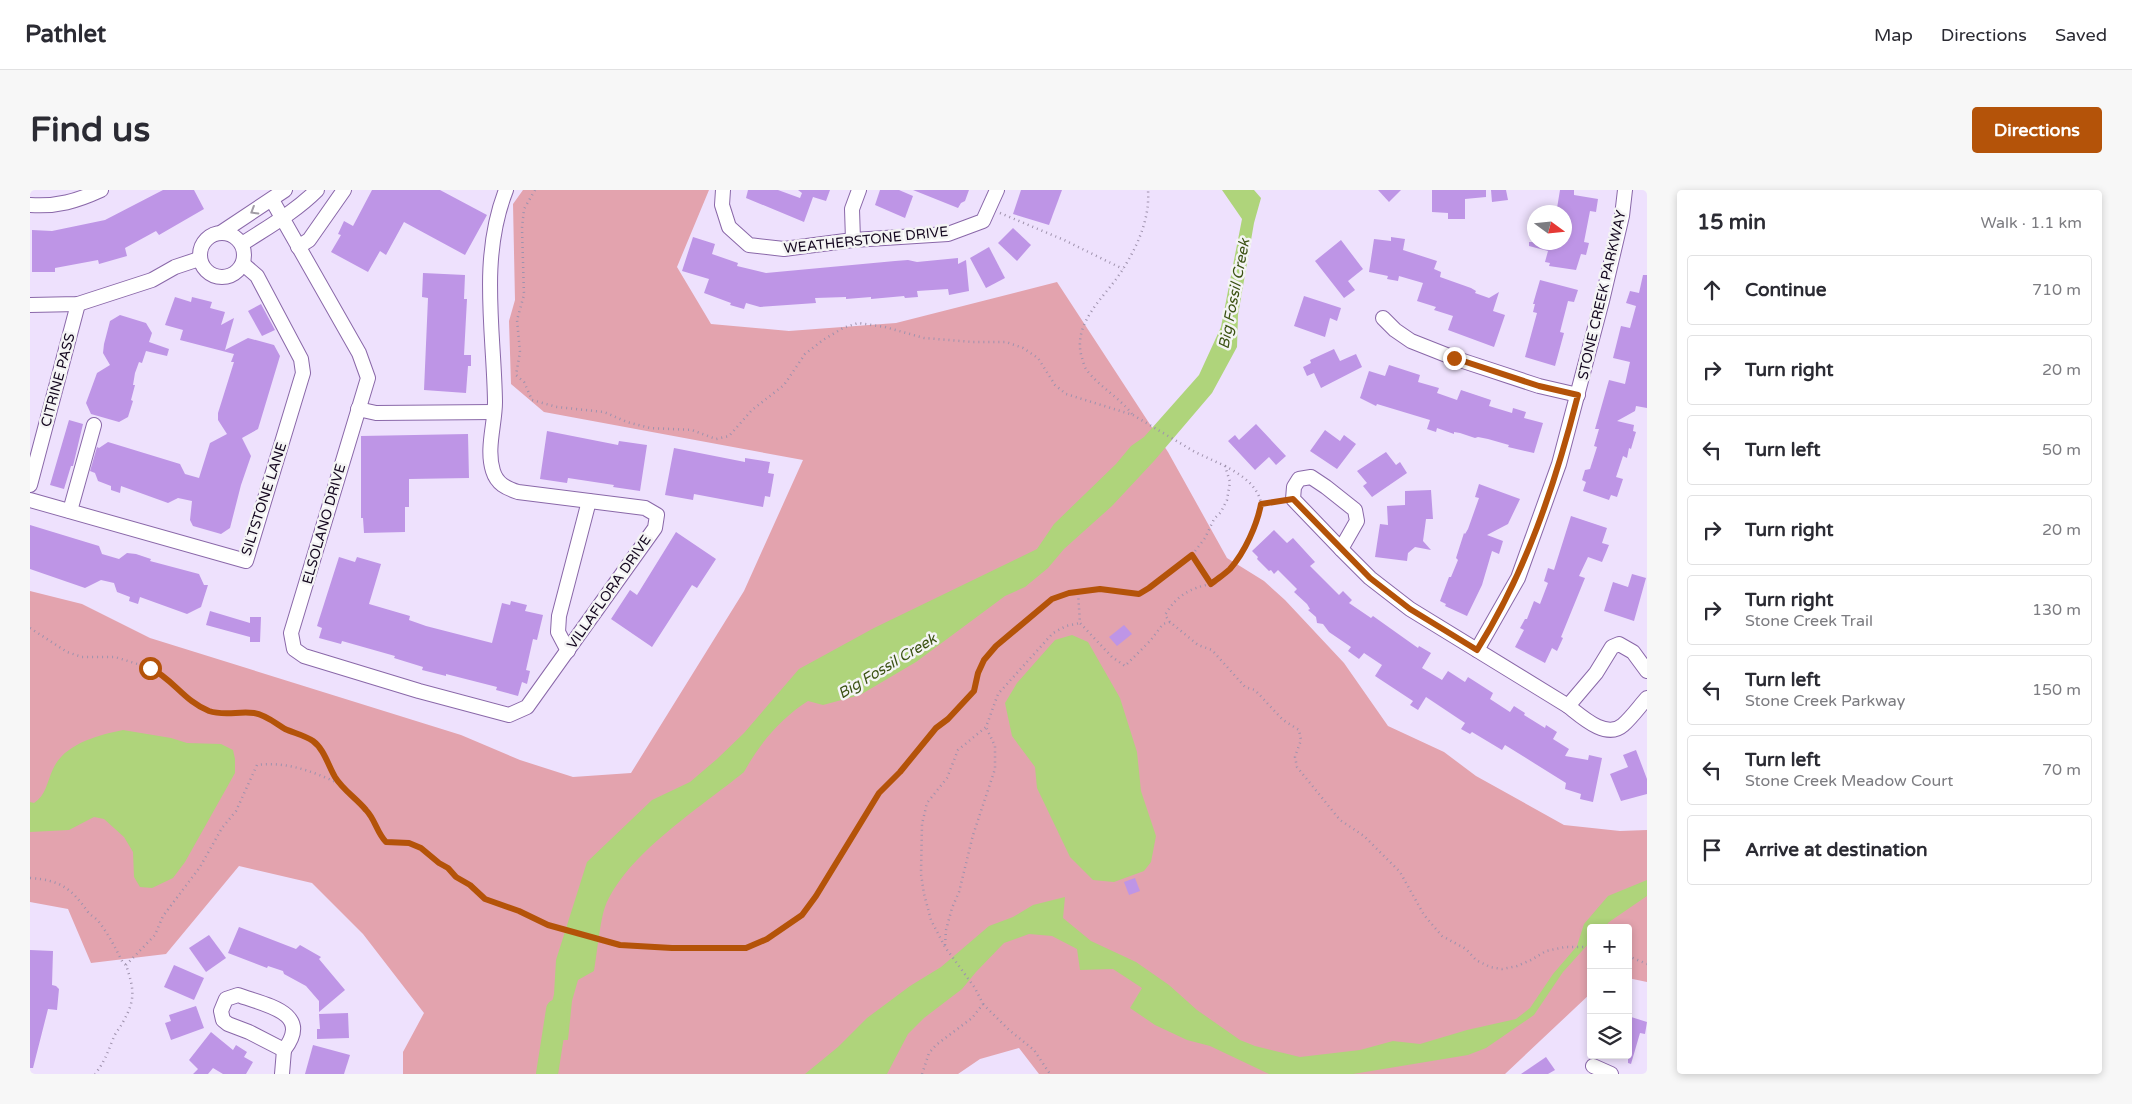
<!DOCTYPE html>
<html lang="en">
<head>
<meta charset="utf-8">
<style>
  body { margin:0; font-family:"Varela Round",sans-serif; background:#f7f7f7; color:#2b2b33 }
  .controls { position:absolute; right:15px; bottom:15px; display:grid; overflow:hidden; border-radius:5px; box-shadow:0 2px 8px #0003 }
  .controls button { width:45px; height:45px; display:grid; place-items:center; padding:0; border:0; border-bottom:1px solid #e1e1e2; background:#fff; color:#2b2b33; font:25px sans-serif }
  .compass { position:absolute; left:1497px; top:15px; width:45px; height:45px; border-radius:50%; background:#fff; box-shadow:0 2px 8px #0003; rotate:105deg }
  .stop { position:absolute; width:15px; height:15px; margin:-11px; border:4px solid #b45309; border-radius:50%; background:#fff }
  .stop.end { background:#b45309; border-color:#fff; box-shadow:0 1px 5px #0008 }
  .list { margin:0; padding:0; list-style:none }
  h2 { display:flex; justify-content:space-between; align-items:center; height:65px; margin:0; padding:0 20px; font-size:21px }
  h2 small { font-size:16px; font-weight:400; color:#7c7c81 }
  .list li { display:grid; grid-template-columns:32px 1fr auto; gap:15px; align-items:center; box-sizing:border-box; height:70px; margin:0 10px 10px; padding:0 10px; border:1px solid #e1e1e2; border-radius:5px }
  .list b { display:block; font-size:19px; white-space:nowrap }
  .list p { margin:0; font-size:16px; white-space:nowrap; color:#7c7c81 }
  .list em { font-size:16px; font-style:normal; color:#7c7c81 }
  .icon { flex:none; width:28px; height:28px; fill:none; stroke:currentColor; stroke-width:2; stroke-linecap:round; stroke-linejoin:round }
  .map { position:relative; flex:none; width:1617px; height:884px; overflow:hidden; border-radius:5px }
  header { display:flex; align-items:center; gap:30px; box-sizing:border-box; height:70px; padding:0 25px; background:#fff; border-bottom:1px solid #e1e1e2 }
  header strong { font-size:24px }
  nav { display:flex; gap:28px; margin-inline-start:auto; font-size:18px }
  .intro { display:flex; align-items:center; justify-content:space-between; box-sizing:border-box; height:120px; padding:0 30px }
  h1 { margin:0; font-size:35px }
  .button { padding:12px 22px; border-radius:5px; background:#b45309; color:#fff; font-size:18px; font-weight:700 }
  main { display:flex; gap:30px; padding:0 30px }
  aside { flex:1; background:#fff; border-radius:5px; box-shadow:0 2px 8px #0003 }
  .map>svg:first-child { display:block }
  .green { fill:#e3a3ae }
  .water { fill:#afd47b }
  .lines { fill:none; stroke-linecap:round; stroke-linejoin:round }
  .river { stroke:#afd47b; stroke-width:22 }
  .building { fill:#be95e6 }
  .minor-casing { stroke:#8a68a9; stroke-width:16 }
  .path { stroke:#9f92ad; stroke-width:2.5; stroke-dasharray:1 4; stroke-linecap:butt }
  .minor { stroke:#fff; stroke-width:14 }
  .oneway { stroke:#a19ca5 }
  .route { stroke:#b45309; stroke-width:6 }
  .labels { text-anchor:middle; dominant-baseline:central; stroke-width:5; stroke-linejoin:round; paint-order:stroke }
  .street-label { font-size:14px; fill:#14071f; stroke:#f4f4f4 }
  .water-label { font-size:15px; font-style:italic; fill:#3b5213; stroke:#f4f4f4 }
</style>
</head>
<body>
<header>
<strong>Pathlet</strong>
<nav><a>Map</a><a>Directions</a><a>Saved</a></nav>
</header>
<div class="intro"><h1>Find us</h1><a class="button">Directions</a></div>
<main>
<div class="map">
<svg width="1617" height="884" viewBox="0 0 1617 884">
  <rect width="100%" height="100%" fill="#eee1fd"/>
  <!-- green -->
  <path class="green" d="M493 0H679L647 77 681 134 759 141 866 133 1027 92 1138 262 1197 368 1234 391 1255 410 1314 473 1358 536 1414 562 1446 586 1534 635 1590 641 1617 640V792L1598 788V738H1561V803L1475 884H1009L989 858 950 869 928 884H373V862L394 823 333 744 282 693 209 676 136 764 61 773 38 719 0 712V401L52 414 120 448 431 545 490 570 543 587 601 583 714 401 773 270 514 222 481 194 479 131 485 110 483 14Z"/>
  <!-- water -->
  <g class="water">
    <path d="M1192 0H1224L1231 8 1224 33 1208 125 1207 157 1182 203 1124 271 1082 316 1034 359 1018 378 995 397 975 406 886 472 830 505 793 515 778 511C750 529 730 553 714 582 670 618 596 664 575 717 570 731 567 764 564 781L548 790 542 811 538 850H513L524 804 526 770 557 672 622 610 660 592 687 569 714 543 769 479 844 438 1007 359 1024 334 1086 274 1101 256 1114 247 1169 185 1191 137 1212 29Z"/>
    <path d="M1042 445 1058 452 1090 508 1107 562 1111 601 1126 646 1121 672 1114 681 1084 692 1063 690 1040 667 1007 598 1005 577 982 546 975 513 987 493 1025 450Z"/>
    <path d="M93 540 141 548 157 553 191 554 203 560 205 569V583L155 672 143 688 122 698 110 697 104 687 103 662 94 647 74 629 64 627 39 640 0 642V612L4 613C16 605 17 592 23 579 34 554 68 545 93 540Z"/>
    <path d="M1617 690V706L1579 732 1574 738H1561V751L1533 782 1504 825 1456 858 1438 865 1323 884H1239L1180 856 1157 850 1125 835 1100 818 1112 798 1083 779 1050 780 1047 759 1022 746 999 744 974 753 946 782 932 799 894 828 878 844 857 884H775L808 857 837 828 880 796 911 777 959 736 983 727 1003 715 1035 707 1033 728 1061 751 1106 772 1139 795 1167 820 1210 850 1225 856 1270 867 1330 860 1363 851 1390 854 1437 840 1486 829 1500 818 1523 784 1547 756 1554 734 1578 706Z"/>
  </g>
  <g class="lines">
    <!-- river -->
    <path class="river" d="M517 884 527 820"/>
  </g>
  <!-- building -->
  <g class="building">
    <path d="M133 0H164L174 19 129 45 126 41 95 58 97 66 69 74 68 70 25 78V82H2V40L22 41 75 30Z"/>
    <path d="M342 0H410L457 25 435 65 374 32 356 65 350 61 338 82 301 62 311 45 308 44 314 31 323 36Z"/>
    <path d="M718 0H748L770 8 772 3 768 0H800L796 11 783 7 774 32 716 8Z"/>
    <path d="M850 0H869L883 6 875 28 845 15Z"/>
    <path d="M883 0H939L935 11 931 13 928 18Z"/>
    <path d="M991 0H1032L1019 35 983 24Z"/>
    <path d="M1348 0H1371L1359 12Z"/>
    <path d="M1402 0H1456V7L1435 9V29H1418V23L1402 22Z"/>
    <path d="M1461 0H1476L1478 10 1462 12Z"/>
    <path d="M1530 0H1544V5L1568 9 1566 22 1560 21 1554 52 1559 53 1556 65 1551 64 1546 80 1519 76 1520 73 1515 72 1518 61 1499 56V52H1534V22H1527V18Z"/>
    <path d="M983 38 1001 55 987 71 968 53Z"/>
    <path d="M663 47 685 54 682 64 708 73 707 76 736 83 865 71 878 70 887 72 928 68V74L936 70 939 101 919 105 918 99 887 101 888 107 875 108 874 106 841 109V107L816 109V107L785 108 786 113 730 117 716 113 714 119 700 115 701 113 674 103 679 89 652 81Z"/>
    <path d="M1361 47 1375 49 1373 60 1407 71 1404 79 1411 82 1410 87 1441 98 1446 101 1445 103 1459 108 1469 102 1463 121 1475 125 1464 157 1418 140 1423 126 1404 120 1406 117 1387 111 1393 93 1369 86 1368 91 1357 89 1358 86 1339 82 1344 49 1361 51Z"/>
    <path d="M1311 50 1333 79 1318 91 1325 100 1314 108 1285 71Z"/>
    <path d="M959 57 975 88 956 98 940 68Z"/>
    <path d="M393 83 435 85 434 109H437L434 165H441V176H438L436 203 394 200 398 108 392 107Z"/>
    <path d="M1613 85H1617V218L1606 216 1605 221 1587 231 1604 235 1603 241 1606 242 1601 259 1599 258 1597 268 1593 266 1586 287 1593 289 1587 307 1581 305 1579 310 1553 301 1556 292 1552 290 1555 280 1560 279 1567 257 1564 256 1569 239H1565L1579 190 1595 194 1600 172 1583 168 1591 136 1600 138 1606 116 1596 113 1600 101 1609 103Z"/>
    <path d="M1510 90 1548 100 1544 112 1538 111 1530 142 1534 143 1525 176 1495 167 1507 123 1503 122 1505 114H1503Z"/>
    <path d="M1274 106 1311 118 1307 131 1300 128 1295 147 1264 136Z"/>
    <path d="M145 107 161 112 162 107 182 112 180 118 195 122 191 135 204 128 195 160 218 148 244 155 250 166 228 239 212 248 221 266 211 295 200 338 191 344 163 336 160 330 162 311 148 308 138 313 91 296 90 303 81 300V296L68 291 65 283 60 281 67 257 69 258 78 252 150 274 155 284 169 288 180 253 197 244 188 230V223L204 172H201L204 164 150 150 153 140 135 135Z"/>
    <path d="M231 114 245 140 232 146 218 121Z"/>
    <path d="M90 125 116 133 122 143 119 152 139 159 137 166 116 161 112 173 109 172 105 183 103 195H105L101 210 103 211 98 227 89 232 61 224 56 213 67 183 80 175 73 163 74 154 80 131Z"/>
    <path d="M1304 159 1310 171 1326 164 1332 177 1291 198 1284 183 1277 186 1273 177 1281 173 1280 170Z"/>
    <path d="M1359 175 1390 185 1388 192 1409 198 1407 203 1427 210 1431 200 1461 210 1459 216 1482 223 1483 218 1496 222 1494 228 1513 233 1504 263 1478 257 1479 255 1458 249 1448 247 1445 248 1430 243 1424 242V244L1407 238 1406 242 1397 239 1400 230 1347 214 1346 216 1330 208 1339 181 1355 186Z"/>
    <path d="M39 230 53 234 43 276H41L34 299 20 295Z"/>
    <path d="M1226 234 1256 266 1246 275 1239 267 1225 280 1198 251 1205 245 1209 250Z"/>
    <path d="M1295 240 1310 251 1314 245 1326 254 1307 279 1280 261Z"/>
    <path d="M517 241 588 255 589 251 617 255 610 301 583 297 584 295 538 288 537 293 510 289Z"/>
    <path d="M438 244 439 288 379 289V317H375V342L334 343 333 328H331V246Z"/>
    <path d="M644 258 715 272V268L740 272 738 283 744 284 740 307 735 306 733 317 664 304 663 310 635 305Z"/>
    <path d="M1356 262 1366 275 1370 272 1377 283 1342 307 1333 296 1337 293 1327 281Z"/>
    <path d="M1449 294 1490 309 1478 334 1457 345 1473 351 1469 364 1462 361 1452 395 1437 426 1415 416 1416 414 1410 411 1419 387H1421L1428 370 1426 368 1434 343 1435 344 1438 339 1449 308 1445 307Z"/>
    <path d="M1401 300 1403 329H1396L1393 351 1401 360 1385 357 1378 363 1377 371 1345 367 1350 334 1358 335 1357 316 1375 315V301Z"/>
    <path d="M1541 326 1577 338 1572 353 1579 355 1572 372 1558 367 1549 386 1555 388 1531 447 1533 448 1527 461 1522 458 1515 473 1485 457 1494 440 1490 438 1495 429H1497L1504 411 1510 414 1518 393 1514 391 1518 378 1524 380Z"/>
    <path d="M0 335 69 356 72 364 89 369 97 363 106 364 121 369 120 371 169 384 174 395H178L171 417 157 424 110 407 108 414 99 411 100 407 87 402 84 393 71 390 55 398 0 379Z"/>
    <path d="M1244 340 1257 353 1263 348 1285 372 1280 376 1309 405 1313 401 1322 410 1319 413 1341 428 1343 426 1388 458 1389 456 1401 463 1392 478 1412 490 1418 481 1435 492 1438 487 1463 503 1460 509 1480 522 1484 516 1495 523 1494 525 1515 538 1516 535 1527 542 1523 549 1539 559 1535 566 1558 570 1559 565 1572 568 1563 612 1550 609 1551 604 1535 599 1536 593 1475 555 1472 560 1442 542 1440 544 1431 539 1435 533 1396 507 1388 520 1380 515 1383 511 1345 486 1352 475 1334 463 1329 469 1318 461 1321 457 1299 442 1293 434 1287 433 1286 427 1278 420 1280 419 1277 414 1264 402 1267 399 1248 380 1244 384 1241 380 1239 381 1227 369 1228 367 1222 361Z"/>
    <path d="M646 342 686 369 667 398 662 395 622 457 581 429 600 400 607 405Z"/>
    <path d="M309 367 325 372 327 367 351 374 339 414 380 426 379 430 396 436 462 453 472 413 480 415 481 411 497 415 495 421 513 425 507 450 503 449 496 480 500 481 497 494 492 492 488 506 466 500 467 497 416 484V486L392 480 393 477 364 468 365 466 312 451 311 454 289 448 292 438 287 436Z"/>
    <path d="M1602 384 1616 388 1604 431 1574 421 1583 392 1598 397Z"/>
    <path d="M180 421 220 433V427H231L230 452H220V447L176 435Z"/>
    <path d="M1094 435 1102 444 1087 456 1079 447Z"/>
    <path d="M1606 560 1617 589V604L1591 611 1580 584 1598 577 1593 565Z"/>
    <path d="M1105 688 1110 701 1099 705 1094 692Z"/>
    <path d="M209 737 266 759 270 755 291 767 289 769 315 800 289 822V811L276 796 254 784 253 781 238 776 237 778 198 763Z"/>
    <path d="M179 745 196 768 176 782 159 758Z"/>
    <path d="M0 760 23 761 22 795 26 796 29 799 27 820 18 819 3 878H0Z"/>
    <path d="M144 775 174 788 164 810 134 797Z"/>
    <path d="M166 816 174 838 141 850 135 833 141 831 139 825Z"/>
    <path d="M318 823 319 848 287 849V839H290L289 824Z"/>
    <path d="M1598 826 1617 832 1615 844 1610 843 1601 874 1598 873Z"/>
    <path d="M181 842 203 860 206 855 217 862 214 867 223 872 216 884H193L183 878 178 884H163L168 879 159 870Z"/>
    <path d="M283 855 320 865 314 884H275Z"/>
    <path d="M1516 867 1525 880 1518 884H1491Z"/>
  </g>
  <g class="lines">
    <defs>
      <g id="minor">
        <path d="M693 0 692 15 699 37 719 55 754 59 823 50 918 44 953 31 967 0"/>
        <path d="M242 10 329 163 338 188 261 443 264 459 274 466 389 501 479 525 497 517 625 338 627 325 615 318 488 302C476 298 467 294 463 281 456 259 465 234 465 212 464 141 449 69 476 0"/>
        <path d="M0 15C27 17 47 11 71 0"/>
        <path d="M192 42 255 0"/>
        <circle cx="192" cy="65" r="22"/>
        <path d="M823 50 822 19 829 0"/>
        <path d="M212 54C238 37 265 22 287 0"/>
        <path d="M268 57 279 50 314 0"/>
        <path d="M0 115 48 114 122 90 145 77 169 69"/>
        <path d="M1353 128 1365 140 1381 151 1424 168 1509 196 1548 205"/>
        <path d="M328 219 346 223 464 222"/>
        <path d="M1281 287 1296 297 1325 320 1327 331 1311 359 1263 309 1264 297 1269 289Z"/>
        <path d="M0 295 48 114"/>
        <path d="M0 310 216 371 273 183 271 169 227 86 213 74"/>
        <path d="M40 321 64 235"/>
        <path d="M1311 359 1340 388 1380 419 1538 516"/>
        <path d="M1447 460 1488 388 1529 274 1572 111 1592 26 1595 0"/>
        <path d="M538 461 528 442 529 426 559 311"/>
        <path d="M1617 481 1603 462 1589 454 1582 457 1566 483 1538 516C1551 526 1576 550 1593 535 1602 527 1609 517 1617 508"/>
        <path d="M208 805C235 815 283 822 254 860L219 842 198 834 193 830 191 821 196 809Z"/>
        <path d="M1563 876 1581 884"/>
        <path d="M252 884 254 860"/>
      </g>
    </defs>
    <!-- minor casing -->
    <use href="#minor" class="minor-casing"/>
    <!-- path -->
    <g class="path">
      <path d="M505 0 494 19 492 38 494 105 487 130 490 162 486 185 494 192 502 210 527 217 574 222 597 232 620 238 662 240 686 249 699 246 722 220 754 195 775 164 793 150 813 138 828 133 855 137 894 148 943 152H976L993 158 1008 168 1025 195 1036 204 1103 225 1165 262 1195 276 1200 292 1197 310 1191 322 1184 329 1175 348 1162 365 1119 398 1109 404 1070 399 1048 402 1050 433 1082 467 1095 476 1120 451 1133 434 1140 432 1168 455 1182 460 1215 497 1225 500 1253 530 1269 540 1271 550 1265 567 1267 577 1310 630 1334 646 1370 682 1394 725 1412 746 1436 759 1446 770 1460 777 1472 779 1487 776 1501 770 1516 761 1535 757H1561"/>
      <path d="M970 23 1034 50 1093 79"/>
      <path d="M1102 224C1089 207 1068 196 1056 179 1054 176 1053 171 1052 168 1041 132 1076 107 1093 79 1108 55 1120 28 1118 0"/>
      <path d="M1195 276C1210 284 1229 296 1231 314L1250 311"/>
      <path d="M1181 394C1187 389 1195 384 1200 379 1215 362 1227 335 1231 314"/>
      <path d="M1140 432 1135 425C1146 406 1160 398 1181 394L1162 365"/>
      <path d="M0 438 37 462 52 467H85L120 478 130 482 153 504 178 520 191 524 223 523 233 525 256 539 282 550 288 556 304 586 316 602 337 620 351 647 356 652 379 653 391 657 409 673 418 678 426 687 440 695 455 709 489 721 518 735 590 755 642 759 717 758 737 749 772 725 786 706 849 603 870 582 906 538 918 529 944 501 954 469 967 455 994 434 1021 409 1039 403 1048 402"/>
      <path d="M0 688C30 690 41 698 58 722 61 726 66 728 69 732 79 745 86 759 93 773L96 775C104 799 106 809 93 832 90 838 85 843 83 849 78 862 74 873 65 884"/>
      <path d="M915 755 916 740 922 718 929 702 943 645 965 579V556L956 537"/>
      <path d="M1598 766 1617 774"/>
      <path d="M96 775 125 745 133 726 170 677 192 638 206 621 227 575C257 571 284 582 310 594"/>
      <path d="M953 814 979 840 1004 860 1020 884"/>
      <path d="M892 884 899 863 906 855 942 828 953 814 945 798 915 757 901 730 894 704 891 684 892 634 897 613 917 588 928 560 956 537 968 504 1023 443 1036 436 1050 433"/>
    </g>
    <!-- minor -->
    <use href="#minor" class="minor"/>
  </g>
  <!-- one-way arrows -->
  <defs><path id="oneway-chevron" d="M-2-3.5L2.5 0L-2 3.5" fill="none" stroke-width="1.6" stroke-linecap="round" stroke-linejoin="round" transform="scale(1.25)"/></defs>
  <use class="oneway" href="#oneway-chevron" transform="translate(224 21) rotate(149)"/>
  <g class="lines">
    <!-- route -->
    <path class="route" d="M120 478C142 488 155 512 179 521 194 526 209 521 224 523 236 525 245 533 255 539 264 543 274 545 283 551 294 559 298 575 305 587 313 600 326 608 336 620 345 629 347 643 356 652L379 653 391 658 409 673 418 678 426 687 440 695 455 709 489 721 518 735 590 755 642 758H716L737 749 772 725 786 706 849 603 870 582 906 538 918 529 944 501 948 483 954 470 966 456 1022 409 1039 403 1070 399 1109 404 1119 398 1162 365 1181 394C1187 389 1195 384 1200 379 1215 362 1227 335 1231 314L1263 309 1340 388 1380 419 1447 460C1496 382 1525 295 1548 205L1509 196 1424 168"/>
  </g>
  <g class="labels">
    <!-- street labels -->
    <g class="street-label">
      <text transform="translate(836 50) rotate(-6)">WEATHERSTONE DRIVE</text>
      <text transform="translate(1572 105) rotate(-77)">STONE CREEK PARKWAY</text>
      <text transform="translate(28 190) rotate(-75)">CITRINE PASS</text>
      <text transform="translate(234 309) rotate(-72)">SILTSTONE LANE</text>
      <text transform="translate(294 334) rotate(-74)">ELSOLANO DRIVE</text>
      <text transform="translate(579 402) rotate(-55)">VILLAFLORA DRIVE</text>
    </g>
    <!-- water labels -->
    <g class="water-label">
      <text transform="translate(1204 104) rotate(-79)">Big Fossil Creek</text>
      <text transform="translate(857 476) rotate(-31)">Big Fossil Creek</text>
    </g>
  </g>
</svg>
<div class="controls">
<button>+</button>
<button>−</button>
<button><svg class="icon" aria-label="layers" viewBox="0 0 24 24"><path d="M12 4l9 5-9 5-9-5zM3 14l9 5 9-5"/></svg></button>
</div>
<svg class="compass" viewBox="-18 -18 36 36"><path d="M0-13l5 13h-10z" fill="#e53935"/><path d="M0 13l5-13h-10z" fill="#7c7c81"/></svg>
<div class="stop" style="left:120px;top:478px"></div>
<div class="stop end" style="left:1424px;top:168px"></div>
</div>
<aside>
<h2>15 min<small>Walk · 1.1 km</small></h2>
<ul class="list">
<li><svg class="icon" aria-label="ahead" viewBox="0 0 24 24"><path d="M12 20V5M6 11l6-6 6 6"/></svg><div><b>Continue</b></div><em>710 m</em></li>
<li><svg class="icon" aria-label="right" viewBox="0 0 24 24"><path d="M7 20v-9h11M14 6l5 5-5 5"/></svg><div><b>Turn right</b></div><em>20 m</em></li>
<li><svg class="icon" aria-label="left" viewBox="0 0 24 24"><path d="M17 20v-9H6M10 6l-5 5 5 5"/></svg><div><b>Turn left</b></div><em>50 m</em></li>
<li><svg class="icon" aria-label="right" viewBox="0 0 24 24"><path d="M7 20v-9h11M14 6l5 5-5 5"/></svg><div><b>Turn right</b></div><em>20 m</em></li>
<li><svg class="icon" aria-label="right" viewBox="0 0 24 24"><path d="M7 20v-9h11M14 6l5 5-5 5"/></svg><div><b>Turn right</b><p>Stone Creek Trail</p></div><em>130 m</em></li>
<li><svg class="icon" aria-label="left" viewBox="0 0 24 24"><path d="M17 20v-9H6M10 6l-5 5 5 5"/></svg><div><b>Turn left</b><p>Stone Creek Parkway</p></div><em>150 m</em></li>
<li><svg class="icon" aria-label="left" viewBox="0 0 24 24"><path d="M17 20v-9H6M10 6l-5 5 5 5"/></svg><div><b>Turn left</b><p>Stone Creek Meadow Court</p></div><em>70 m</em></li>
<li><svg class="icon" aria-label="arrive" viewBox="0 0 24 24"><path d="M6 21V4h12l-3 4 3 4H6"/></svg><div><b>Arrive at destination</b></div></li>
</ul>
</aside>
</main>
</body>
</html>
